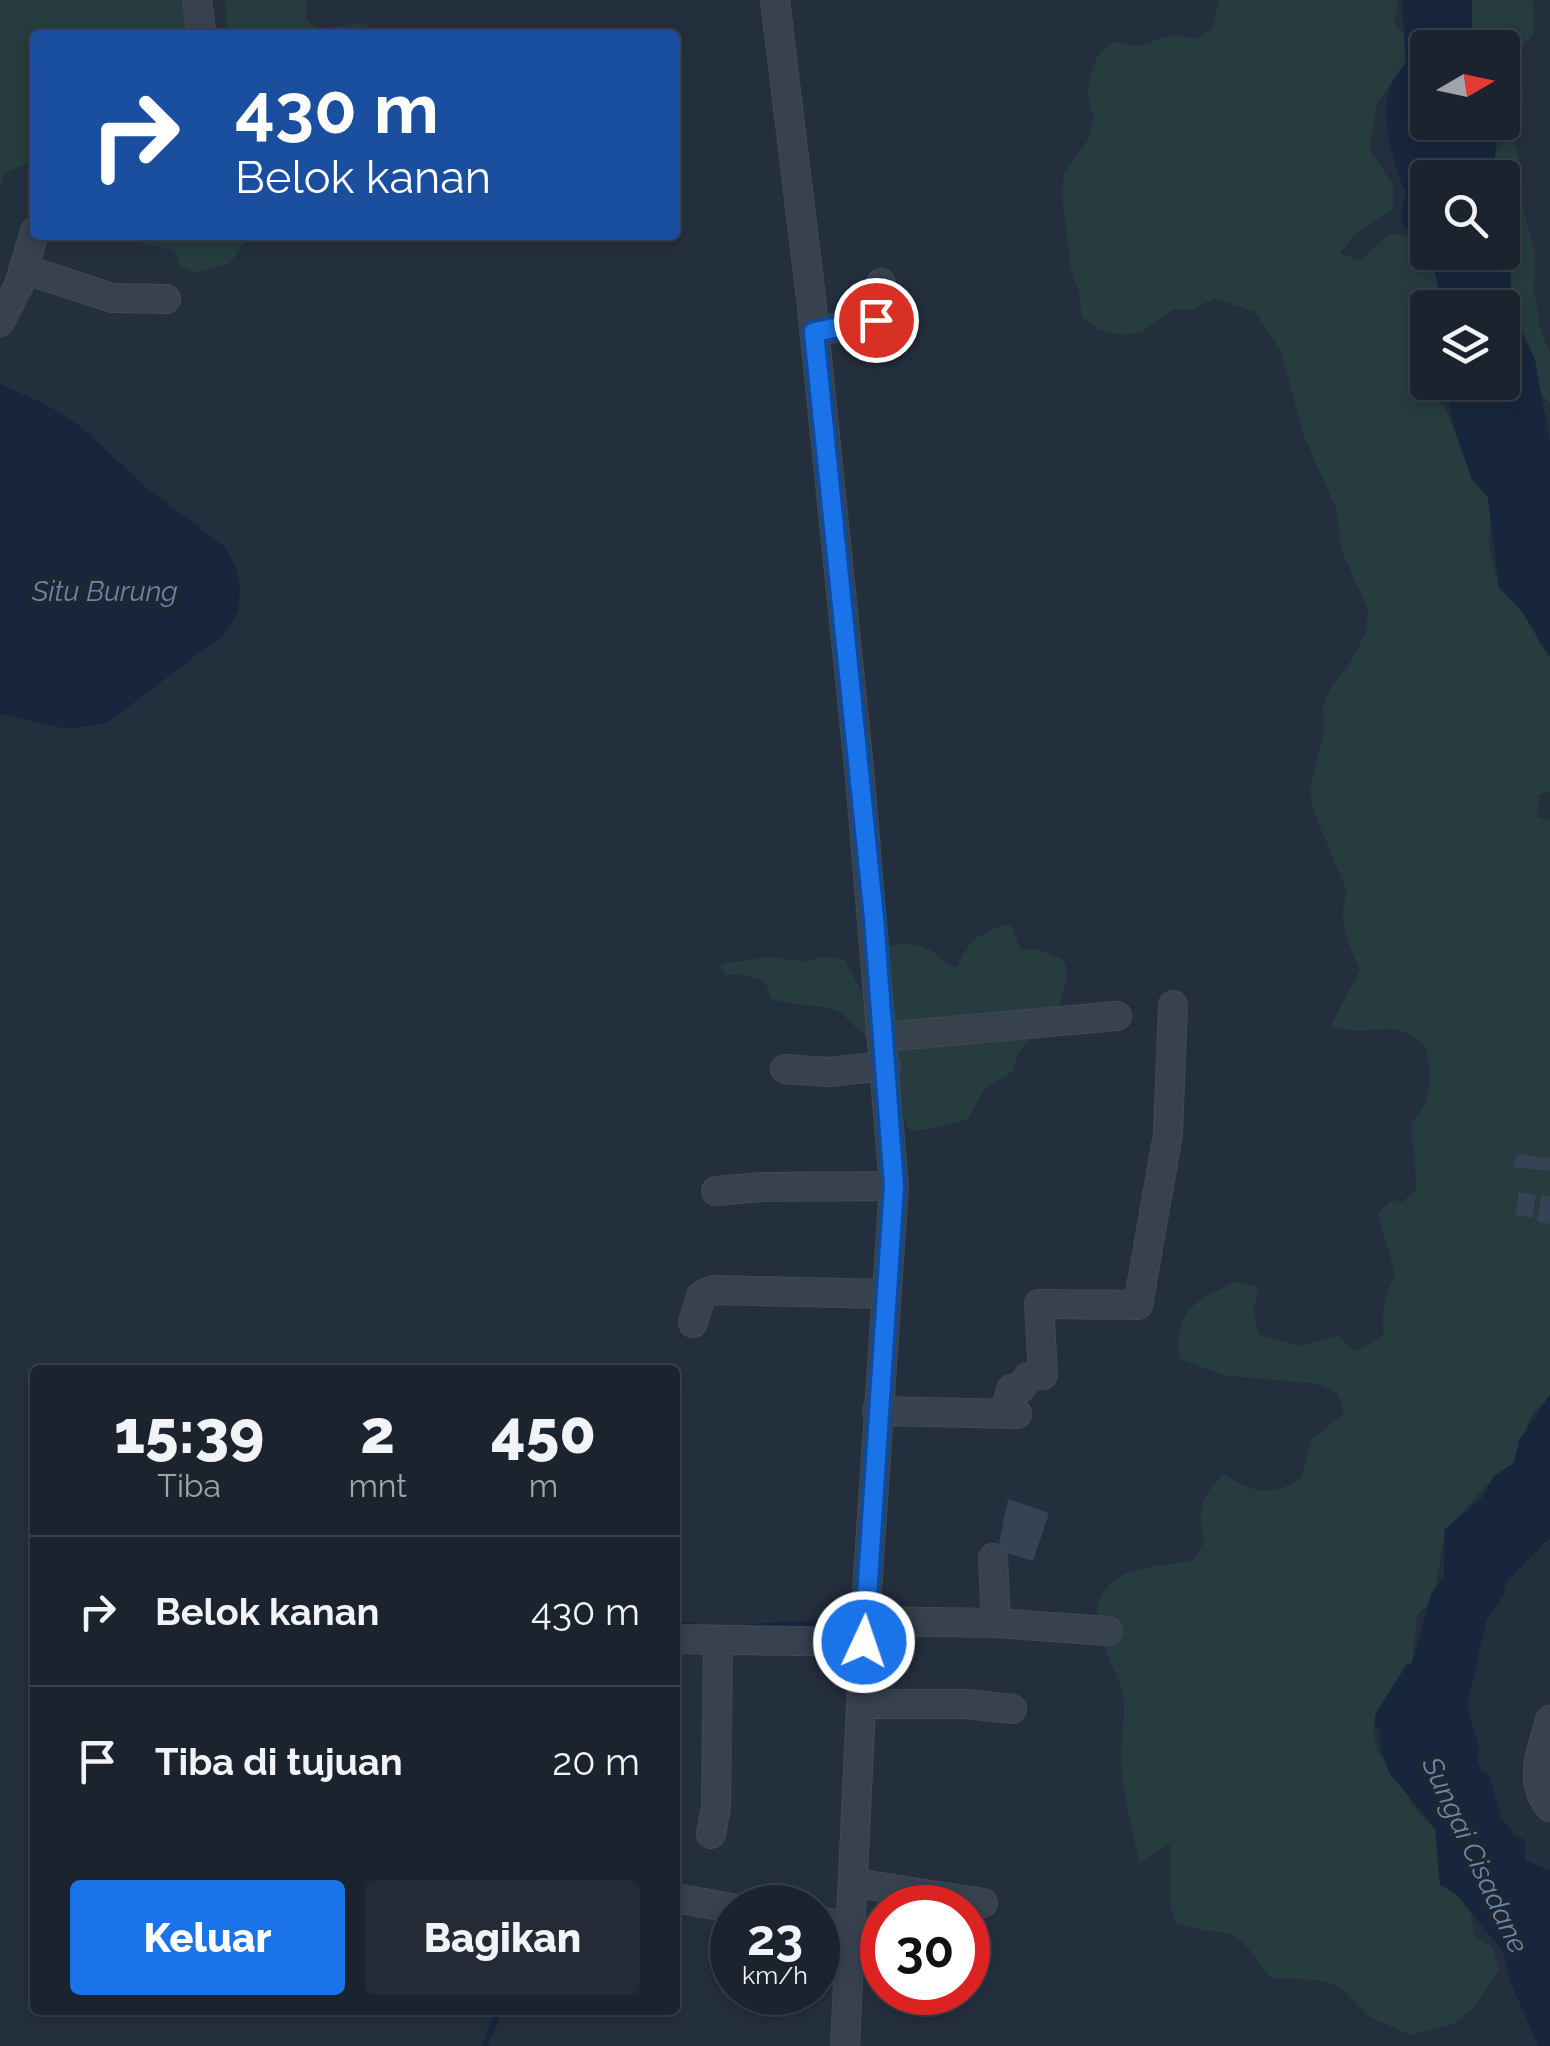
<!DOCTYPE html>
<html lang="id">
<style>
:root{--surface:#1b232e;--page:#242b36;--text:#f1f3f6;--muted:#a0a4aa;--line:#39404a;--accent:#1a73e8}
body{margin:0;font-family:Raleway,sans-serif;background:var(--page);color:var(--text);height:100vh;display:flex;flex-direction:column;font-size:38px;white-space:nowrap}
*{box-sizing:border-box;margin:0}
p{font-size:32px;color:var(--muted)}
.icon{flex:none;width:55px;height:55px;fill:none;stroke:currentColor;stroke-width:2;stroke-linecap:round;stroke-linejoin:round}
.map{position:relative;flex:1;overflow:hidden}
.drawer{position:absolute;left:30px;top:1365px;width:650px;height:650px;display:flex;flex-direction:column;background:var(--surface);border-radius:10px;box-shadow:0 5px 15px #0003,0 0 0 2px var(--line)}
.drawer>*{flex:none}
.guide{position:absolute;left:30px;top:30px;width:650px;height:210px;border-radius:10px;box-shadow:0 5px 15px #0003,0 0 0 2px var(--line);background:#1a4fa0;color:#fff;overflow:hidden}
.needle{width:65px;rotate:81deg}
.buttons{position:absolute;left:1410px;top:30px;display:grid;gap:20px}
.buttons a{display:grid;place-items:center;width:110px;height:110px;border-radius:10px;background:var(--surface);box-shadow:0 5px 15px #0003,0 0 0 2px var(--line);font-size:50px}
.speed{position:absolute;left:710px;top:1885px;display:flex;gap:20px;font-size:50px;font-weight:700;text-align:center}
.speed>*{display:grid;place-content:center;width:130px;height:130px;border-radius:50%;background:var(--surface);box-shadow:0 5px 15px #0003,0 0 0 2px var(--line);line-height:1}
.speed small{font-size:25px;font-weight:400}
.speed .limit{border:15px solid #d22;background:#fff;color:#111}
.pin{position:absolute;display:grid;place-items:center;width:85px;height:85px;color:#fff;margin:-42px;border:5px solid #fff;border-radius:50%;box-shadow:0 2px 10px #0007}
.me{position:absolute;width:110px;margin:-55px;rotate:3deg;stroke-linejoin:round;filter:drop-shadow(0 0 8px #0008)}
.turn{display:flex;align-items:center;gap:35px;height:210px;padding:0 40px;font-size:45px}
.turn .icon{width:130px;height:130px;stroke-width:2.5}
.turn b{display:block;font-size:70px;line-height:85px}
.eta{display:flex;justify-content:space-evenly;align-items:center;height:170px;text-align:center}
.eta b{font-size:60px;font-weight:800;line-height:70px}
.button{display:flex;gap:20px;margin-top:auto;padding:20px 40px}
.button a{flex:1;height:115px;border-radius:10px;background:var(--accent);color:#fff;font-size:40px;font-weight:800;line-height:115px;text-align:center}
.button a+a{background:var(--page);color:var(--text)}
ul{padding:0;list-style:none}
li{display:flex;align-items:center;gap:30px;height:150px;padding:0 40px;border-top:2px solid var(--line)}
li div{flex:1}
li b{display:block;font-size:38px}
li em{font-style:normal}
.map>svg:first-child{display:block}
.green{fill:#263c3f}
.water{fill:#17263c}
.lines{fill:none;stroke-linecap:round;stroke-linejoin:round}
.stream{stroke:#17263c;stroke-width:6}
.building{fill:#364354}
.minor-casing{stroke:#414a57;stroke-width:30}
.minor{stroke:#38414e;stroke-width:28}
.route-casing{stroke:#114b97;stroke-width:25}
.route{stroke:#1a73e8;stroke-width:18}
.labels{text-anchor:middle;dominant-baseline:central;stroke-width:10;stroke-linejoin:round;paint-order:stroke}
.water-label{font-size:28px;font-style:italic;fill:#6d86a8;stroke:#1d2633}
</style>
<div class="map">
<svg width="1550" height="2046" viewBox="0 0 1550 2046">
<rect width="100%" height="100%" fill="#242f3e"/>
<!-- green -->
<path class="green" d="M0 0H195L192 35H35V160L5 173 0 190V226Z
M225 0H306V20L319 29 363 23 379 35H227Z
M1219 0H1397L1395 25 1411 40 1406 63 1378 101 1369 148 1393 185V209L1355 235 1340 253 1359 261 1390 233C1436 237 1436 268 1446 307L1428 308V382L1437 383 1435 390 1469 455 1472 480 1488 497 1491 520 1489 544 1499 588 1530 620 1539 643 1550 657V792L1539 795 1537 817 1550 821V1398C1517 1422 1532 1433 1518 1458 1509 1474 1495 1476 1483 1489 1470 1502 1460 1516 1445 1529L1434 1599 1417 1615 1412 1664 1383 1703 1374 1725 1376 1748 1404 1785 1412 1806 1444 1839 1471 1911 1474 1936 1493 1948 1499 1969 1473 2009 1455 2023 1412 2035 1371 2018 1340 1987 1319 1980 1270 1978C1229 1918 1239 1941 1177 1924L1170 1905V1844L1139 1863C1133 1829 1121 1791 1121 1757 1121 1734 1128 1712 1121 1688 1112 1659 1083 1616 1107 1587 1125 1565 1166 1566 1193 1561L1204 1542C1196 1512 1201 1495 1224 1474 1253 1494 1272 1497 1301 1478L1312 1439 1344 1414 1338 1394 1318 1384 1223 1375 1180 1359C1172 1309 1197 1301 1236 1281L1258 1287 1254 1311 1258 1334 1298 1346 1339 1336 1355 1352 1384 1335C1381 1311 1384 1296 1395 1275L1378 1213 1393 1200 1402 1202 1417 1189 1411 1123C1434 1100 1430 1080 1427 1049 1387 1010 1375 1043 1331 1025L1360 970C1347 941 1337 922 1347 891L1313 810 1310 790 1325 729 1323 707 1332 685 1346 670 1366 632 1368 609 1342 552 1336 508 1303 434 1281 351 1255 312 1215 298 1193 309H1173L1142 332 1120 335 1099 329 1081 317 1080 295 1071 270 1062 195 1064 173 1089 138 1093 116 1088 96 1090 74 1098 55 1113 41 1137 47 1175 34 1197 39 1213 27Z
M1472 0H1533L1534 32 1512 62 1524 96 1511 129 1521 165V201L1535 253 1534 290 1540 329 1550 354V443V405L1540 393 1535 360 1510 306 1509 264 1503 247 1502 178 1489 177 1482 123 1502 122V48L1472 47 1465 14Z
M137 235H250L230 263 196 273 181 266 174 251 143 244Z
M1006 924 1013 928 1020 949 1041 950 1063 960 1068 971 1060 1005 1020 1050 1012 1072 984 1090 967 1120C948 1123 926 1132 908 1130 897 1103 909 1063 882 1043 876 1038 868 1037 861 1032 851 1024 844 1012 831 1009 811 1003 788 1007 770 997 768 973 744 976 724 974L720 964 772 957 805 962 824 956 845 960 867 1003 880 951C902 937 931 944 946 964L957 967C971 938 976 936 1006 924Z"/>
<!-- water -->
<path class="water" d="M1402 0H1472V47L1428 48V122L1500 125 1493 168 1496 177 1428 178 1427 244 1424 236 1404 227 1401 215 1406 192C1393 165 1378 113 1392 82 1395 76 1402 69 1406 63Z
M1503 247 1511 275 1510 306 1535 360 1550 443V657L1520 609 1499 588 1488 497 1472 480 1453 426 1447 383 1502 382V308L1443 307 1430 253 1502 252Z
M0 384 47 405 81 427 148 489 225 547 236 568 240 587 239 610 226 633 107 723 68 729 0 714Z
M1550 1394V1537L1505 1584 1504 1595 1486 1622 1467 1706 1479 1748 1477 1760 1481 1769 1489 1775 1501 1817 1515 1835 1525 1840V1860L1550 1871V2046H1538L1512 1986 1504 1953 1456 1894 1440 1885 1435 1828 1390 1774 1381 1752 1380 1729 1374 1725 1376 1713 1407 1664 1412 1663 1431 1594 1444 1576 1445 1529 1481 1499 1494 1476 1514 1463 1519 1440Z"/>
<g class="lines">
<!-- stream -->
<path class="stream" d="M675 1624 699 1626
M746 1627 858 1621
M485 2046 499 2010"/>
</g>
<!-- building -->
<path class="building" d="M1516 1154 1550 1158V1171L1514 1167Z
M1519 1192 1536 1195 1532 1218 1515 1215Z
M1542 1194 1550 1196V1224L1537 1221Z
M1008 1499 1049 1513 1033 1561 998 1550Z"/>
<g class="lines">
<defs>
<path id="minor" d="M197 0 202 35
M775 0 811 298 860 778 894 1186 865 1621 845 2046
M24 269 112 298 166 299
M0 322 19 285 35 231
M814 332 886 318 881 283
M883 1037 1117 1016
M785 1069 828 1072 886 1066
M716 1191 763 1187 894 1186
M693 1323 701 1296 713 1290 887 1294
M877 1411 1017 1414
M1006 1412 1011 1389 1021 1388 1028 1377 1043 1375 1039 1304 1138 1305 1168 1134 1173 1005
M993 1558 996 1623
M865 1621 996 1623 1108 1631
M675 1639 864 1642
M862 1704H966L1012 1709
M1550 1720C1542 1750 1527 1781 1550 1807
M711 1834 716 1807 718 1640
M855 1883 983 1903
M675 1898 732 1908
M818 1921 853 1927"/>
</defs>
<!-- minor casing -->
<use href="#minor" class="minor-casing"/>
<!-- minor -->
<use href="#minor" class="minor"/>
</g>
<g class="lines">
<defs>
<path id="route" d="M864 1642 894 1186 874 918 814 332 876 320"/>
</defs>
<!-- route casing -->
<use href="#route" class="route-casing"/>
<!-- route -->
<use href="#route" class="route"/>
</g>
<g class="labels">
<!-- water labels -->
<g class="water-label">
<text x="105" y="591">Situ Burung</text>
<text transform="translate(1475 1855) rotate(65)">Sungai Cisadane</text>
</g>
</g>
</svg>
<div class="buttons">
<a><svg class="needle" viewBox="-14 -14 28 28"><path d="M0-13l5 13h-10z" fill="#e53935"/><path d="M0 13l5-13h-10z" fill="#a0a4aa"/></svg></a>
<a><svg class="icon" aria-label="search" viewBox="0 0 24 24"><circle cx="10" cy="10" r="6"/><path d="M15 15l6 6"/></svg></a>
<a><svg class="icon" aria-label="layers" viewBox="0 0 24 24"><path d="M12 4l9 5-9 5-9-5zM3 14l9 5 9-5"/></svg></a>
</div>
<div class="speed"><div>23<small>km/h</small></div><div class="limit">30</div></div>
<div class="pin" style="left:876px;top:320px;background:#d93025"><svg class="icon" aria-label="arrive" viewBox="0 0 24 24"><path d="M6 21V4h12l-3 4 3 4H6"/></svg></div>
<svg class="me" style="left:864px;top:1642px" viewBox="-20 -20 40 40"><circle r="17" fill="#1a73e8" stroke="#fff" stroke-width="3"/><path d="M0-11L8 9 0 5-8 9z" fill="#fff"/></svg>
<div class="guide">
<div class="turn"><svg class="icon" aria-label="right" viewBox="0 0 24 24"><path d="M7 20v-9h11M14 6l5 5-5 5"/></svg><div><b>430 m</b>Belok kanan</div></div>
</div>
<section class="drawer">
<div class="eta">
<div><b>15:39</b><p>Tiba</p></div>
<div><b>2</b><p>mnt</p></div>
<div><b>450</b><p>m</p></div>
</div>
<ul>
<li><svg class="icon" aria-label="right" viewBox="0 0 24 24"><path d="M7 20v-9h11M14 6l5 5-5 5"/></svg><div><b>Belok kanan</b></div><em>430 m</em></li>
<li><svg class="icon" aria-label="arrive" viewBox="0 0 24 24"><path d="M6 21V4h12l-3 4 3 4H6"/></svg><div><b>Tiba di tujuan</b></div><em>20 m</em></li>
</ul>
<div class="button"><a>Keluar</a><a>Bagikan</a></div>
</section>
</div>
